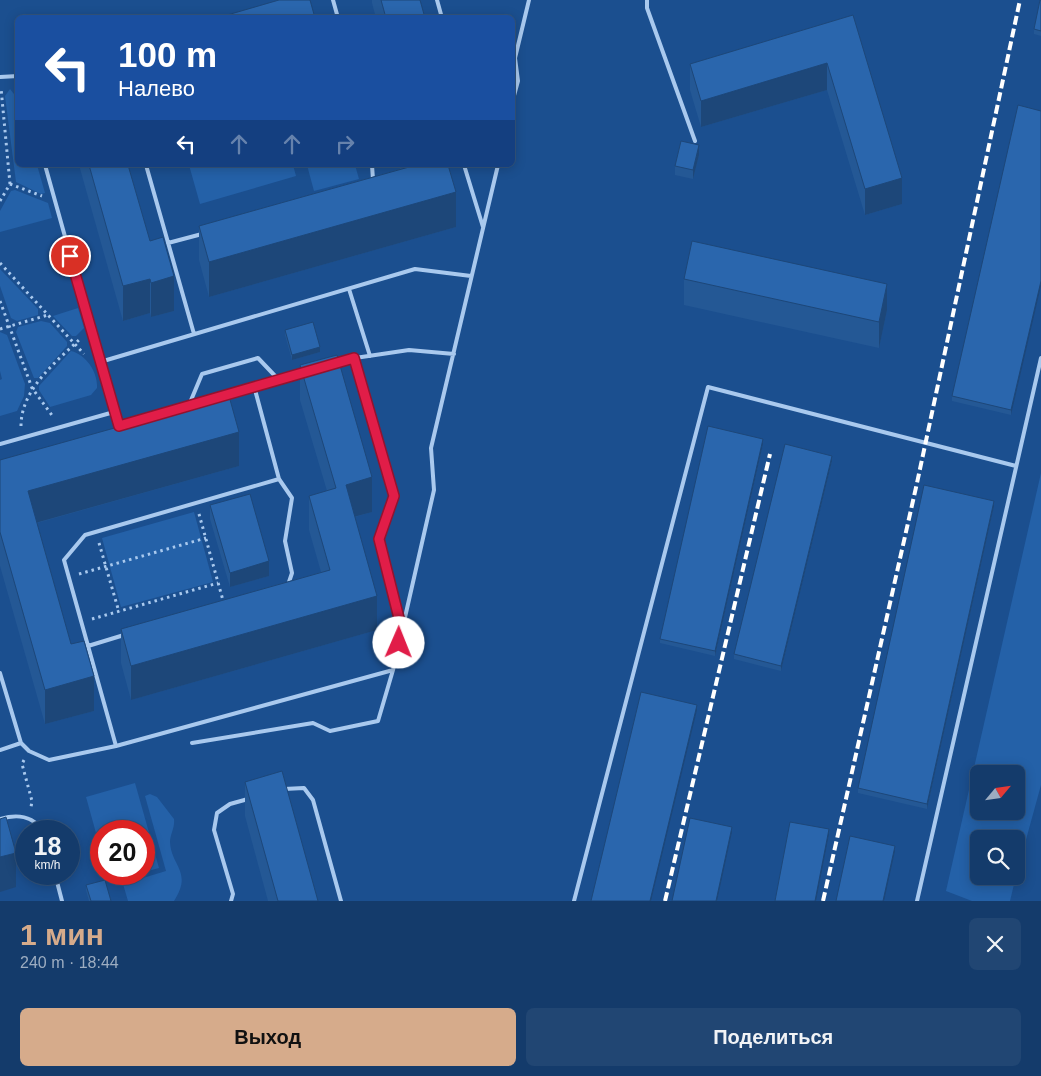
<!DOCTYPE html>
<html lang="ru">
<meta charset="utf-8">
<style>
:root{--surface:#143b6b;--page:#214673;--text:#f1f3f6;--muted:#9dadc1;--line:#33557e;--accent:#d6ab8b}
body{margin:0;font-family:Helvetica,sans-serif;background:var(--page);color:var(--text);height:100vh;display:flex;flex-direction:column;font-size:19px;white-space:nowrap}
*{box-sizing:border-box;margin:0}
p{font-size:16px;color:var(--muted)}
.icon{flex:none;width:28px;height:28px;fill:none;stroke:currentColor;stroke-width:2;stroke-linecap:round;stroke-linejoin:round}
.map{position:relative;height:901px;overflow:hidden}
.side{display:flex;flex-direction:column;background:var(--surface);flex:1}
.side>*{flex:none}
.banner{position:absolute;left:15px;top:15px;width:500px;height:152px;border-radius:8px;box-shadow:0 2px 12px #0003,0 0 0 1px var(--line);background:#1a4fa0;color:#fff;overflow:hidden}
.needle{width:32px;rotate:61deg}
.buttons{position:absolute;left:970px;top:765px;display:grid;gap:10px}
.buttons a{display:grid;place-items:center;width:55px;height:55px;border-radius:8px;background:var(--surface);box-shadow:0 2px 12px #0003,0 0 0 1px var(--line);font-size:25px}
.speed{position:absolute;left:15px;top:820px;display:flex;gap:10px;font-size:25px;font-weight:700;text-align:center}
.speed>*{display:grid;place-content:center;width:65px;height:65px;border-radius:50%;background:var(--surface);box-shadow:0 2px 12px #0003,0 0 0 1px var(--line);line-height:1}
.speed small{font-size:12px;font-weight:400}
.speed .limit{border:8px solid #d22;background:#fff;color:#111}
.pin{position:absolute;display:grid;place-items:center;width:42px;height:42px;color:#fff;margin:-21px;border:2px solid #fff;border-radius:50%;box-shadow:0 1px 5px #0007}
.me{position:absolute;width:55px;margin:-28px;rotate:1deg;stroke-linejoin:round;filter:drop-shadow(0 0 4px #0008)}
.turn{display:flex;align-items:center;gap:18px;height:105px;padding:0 20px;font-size:22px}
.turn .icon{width:65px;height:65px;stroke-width:2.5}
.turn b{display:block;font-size:35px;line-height:42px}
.lanes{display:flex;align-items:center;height:48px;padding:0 20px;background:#0003;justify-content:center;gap:25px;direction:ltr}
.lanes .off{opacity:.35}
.round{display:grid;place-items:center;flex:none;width:52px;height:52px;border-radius:8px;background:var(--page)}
.headline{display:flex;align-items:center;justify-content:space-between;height:85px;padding:0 20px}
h1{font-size:30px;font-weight:600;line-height:38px;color:var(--accent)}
.action{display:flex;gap:10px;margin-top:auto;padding:10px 20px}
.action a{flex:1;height:58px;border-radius:8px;background:var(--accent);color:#111;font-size:20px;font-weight:600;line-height:58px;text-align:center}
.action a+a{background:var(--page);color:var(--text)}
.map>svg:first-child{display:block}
.green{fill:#2461a8;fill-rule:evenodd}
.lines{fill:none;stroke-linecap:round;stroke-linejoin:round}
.path{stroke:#a9c9ee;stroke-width:3;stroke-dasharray:2.5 4;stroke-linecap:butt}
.service{stroke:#a9c9ee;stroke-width:4}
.rail{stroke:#fff;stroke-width:4;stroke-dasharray:9 4;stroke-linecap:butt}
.wall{fill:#245895}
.shaded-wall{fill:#1d4779}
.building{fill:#2a66ad;stroke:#1d4779}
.route-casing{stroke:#92132f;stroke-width:12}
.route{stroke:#e11d48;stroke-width:9}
</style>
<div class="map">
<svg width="1041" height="901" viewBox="0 0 1041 901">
<rect width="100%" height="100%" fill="#1b4f8f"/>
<!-- green -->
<path class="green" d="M10 89 17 98 18 165H37L45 193 41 194 16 182 5 96Z
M189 165H293L296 176 200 204Z
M307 165H355L359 179 314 191Z
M15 190 48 203 52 218 0 232V211L11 191Z
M0 269 38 309V315L17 321 11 318 0 286Z
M78 308 84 328 76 336H72L53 316Z
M41 321 50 323 67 342V346L38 378H34L16 332 18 327Z
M0 332 7 335 25 384 24 396 17 411 0 416V380L2 379 0 371Z
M71 351C87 355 98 373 97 388L91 395 50 407 39 390V386Z
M1041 473V785L1016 876V839H979V876H1016L1010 901H972L946 891ZM979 774H1016V811H979Z
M194 512 213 582 121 607 102 538Z
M135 783 159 868 144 872V831H101V851L86 797Z
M150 794 157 797 174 819C175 828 170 834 170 842 171 866 193 872 174 901H128L123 884 166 871 145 796Z"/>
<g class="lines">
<!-- path -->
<path class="path" d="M10 184 42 196
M0 201 10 184 1 88
M0 263 84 354
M0 301 32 388 54 418
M0 329 48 315
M21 426C21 389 56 362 81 338
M199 514 224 604
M99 543 119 612
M79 574 206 538
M92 619 218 583
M24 760 22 764 32 801 31 807"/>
<!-- service -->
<path class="service" d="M333 0 338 18
M437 0 442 18
M647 0V8L695 141
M0 77 18 76
M512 103 518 81 515 58 529 0
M45 165 114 412
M146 165 194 334
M372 165 373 180
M464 165 483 227
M168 243 202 234
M349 289 370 356
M355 358 409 350 454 354
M100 362 415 269 471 276
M334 364 355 358 394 496 379 539 402 627
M254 386 279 479 292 498 285 541 292 573 288 585
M189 405 202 374 258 358 278 379
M0 444 114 412 119 426 303 372
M88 646 124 635
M0 673 21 743 29 751 49 760 116 746 393 670 434 490 431 448 498 165
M192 743 313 723 330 731 378 721 393 670
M116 746 64 560 85 535 279 479
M0 750 21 743
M284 789 304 788 313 800 341 901
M0 819C17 814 32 815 43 831
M55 874 62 901
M231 901 233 894 214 830 217 813 230 804 248 799
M574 901 708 387 1016 466
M917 901 1041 358"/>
<!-- rail -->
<path class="rail" d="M665 901 770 454
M823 901 917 483 1020 0"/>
</g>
<!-- wall -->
<path class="wall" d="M372 0H420L425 18H376L372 3Z
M1041 0V36L1034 34V29Z
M853 15 902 204 865 215 827 90 701 127 690 90V64Z
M1041 111 1011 415 952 401V396Z
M699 155 693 179 675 175V166Z
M79 165H128L150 241 174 311 151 317 150 313 123 321Z
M399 165H448L456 227 209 297 199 260V226L400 169Z
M684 279 887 310 879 348 684 305Z
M285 330 320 352 292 360 285 335Z
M300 365 372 512 355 517 377 630 131 700 121 663V629L321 572 309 530V496L327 491 300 400Z
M763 444 715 656 660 643V639Z
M0 460 239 466 37 523 71 644 94 711 45 724 0 566Z
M832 461 781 671 734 659V654Z
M210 505 269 576 230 587 210 519Z
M994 506 927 809 858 793V788Z
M245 782 318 901H268L245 816Z
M86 885 111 901H89L86 890Z"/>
<!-- shaded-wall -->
<path class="shaded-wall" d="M827 63V90L701 127V101Z
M699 145V155L693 179V170Z
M902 178V204L865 215V189Z
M456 192V227L209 297V262Z
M174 276V311L151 317V283Z
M150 279V313L123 321V286Z
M1041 281V286L1011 415V410Z
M887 284V310L879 348V322Z
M320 347V352L292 360V355Z
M239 432V466L28 525V491Z
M763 439V444L715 656V651Z
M832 456V461L781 671V666Z
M372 477V512L346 519V485Z
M994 501V506L927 809V804Z
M269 561V576L230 587V573Z
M377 596V630L131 700V666Z
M94 676V711L45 724V690Z
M697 705V710L651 901H650Z
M732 827V832L717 901H716Z
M829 829V834L816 901H815Z
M895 846V851L884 901H883Z
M16 853V887L0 892V857Z"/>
<!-- building -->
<path class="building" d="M279 0H310L315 18H217Z
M381 0H420L425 18H386Z
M1040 0H1041V31L1034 29Z
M853 15 902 178 865 189 827 63 701 101 690 64Z
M1018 105 1041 111V281L1011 410 952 396Z
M681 141 699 145 693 170 675 166Z
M89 165H128L150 241 163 237 174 276 151 283 150 279 123 286Z
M409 165H448L456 192 209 262 199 226 409 167Z
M692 241 887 284 879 322 684 279Z
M313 322 320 347 292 355 285 330Z
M337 355 372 477 346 485 377 596 131 666 121 629 330 570 309 496 336 488 300 365Z
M229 396 239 432 28 491 71 644 84 641 94 676 45 690 0 532V460Z
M708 426 763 439 715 651 660 639Z
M785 444 832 456 781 666 734 654Z
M924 485 994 501 927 804 858 788Z
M250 494 269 561 230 573 210 505Z
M641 692 697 705 650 901H591Z
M282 771 318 901H278L245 782Z
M6 817 16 853 0 857V819Z
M690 818 732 827 716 901H672Z
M790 822 829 829 815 901H775Z
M850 836 895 846 883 901H836Z
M105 880 111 901H91L86 885Z"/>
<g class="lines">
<defs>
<path id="route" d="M70 256 119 426 354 358 394 496 379 539 402 630 399 643"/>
</defs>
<!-- route casing -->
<use href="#route" class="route-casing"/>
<!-- route -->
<use href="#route" class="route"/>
</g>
</svg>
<div class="buttons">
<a><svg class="needle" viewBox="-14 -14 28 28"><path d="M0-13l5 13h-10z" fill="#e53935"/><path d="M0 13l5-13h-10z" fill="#9dadc1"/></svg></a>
<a><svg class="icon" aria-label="search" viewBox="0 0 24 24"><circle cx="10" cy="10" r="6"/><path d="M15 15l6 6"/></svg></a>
</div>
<div class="speed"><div>18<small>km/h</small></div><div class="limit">20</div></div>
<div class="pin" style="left:70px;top:256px;background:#d93025"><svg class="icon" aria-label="arrive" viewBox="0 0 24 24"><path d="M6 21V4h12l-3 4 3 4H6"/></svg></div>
<svg class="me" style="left:399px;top:643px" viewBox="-20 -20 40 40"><circle r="19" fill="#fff"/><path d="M0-13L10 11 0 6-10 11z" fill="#e11d48"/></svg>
<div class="banner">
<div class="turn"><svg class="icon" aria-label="left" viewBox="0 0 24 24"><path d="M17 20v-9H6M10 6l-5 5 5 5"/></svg><div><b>100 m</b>Налево</div></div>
<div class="lanes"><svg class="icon" aria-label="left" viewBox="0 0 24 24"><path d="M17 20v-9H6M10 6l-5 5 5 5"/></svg><svg class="icon off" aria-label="ahead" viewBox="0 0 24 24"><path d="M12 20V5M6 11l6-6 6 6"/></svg><svg class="icon off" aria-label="ahead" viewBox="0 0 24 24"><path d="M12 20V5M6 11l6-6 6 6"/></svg><svg class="icon off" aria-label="right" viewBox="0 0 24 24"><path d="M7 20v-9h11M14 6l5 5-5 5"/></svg></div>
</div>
</div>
<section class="side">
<div class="headline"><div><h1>1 мин</h1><p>240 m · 18:44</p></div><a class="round"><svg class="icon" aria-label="close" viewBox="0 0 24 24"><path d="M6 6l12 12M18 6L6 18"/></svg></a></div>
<div class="action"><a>Выход</a><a>Поделиться</a></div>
</section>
